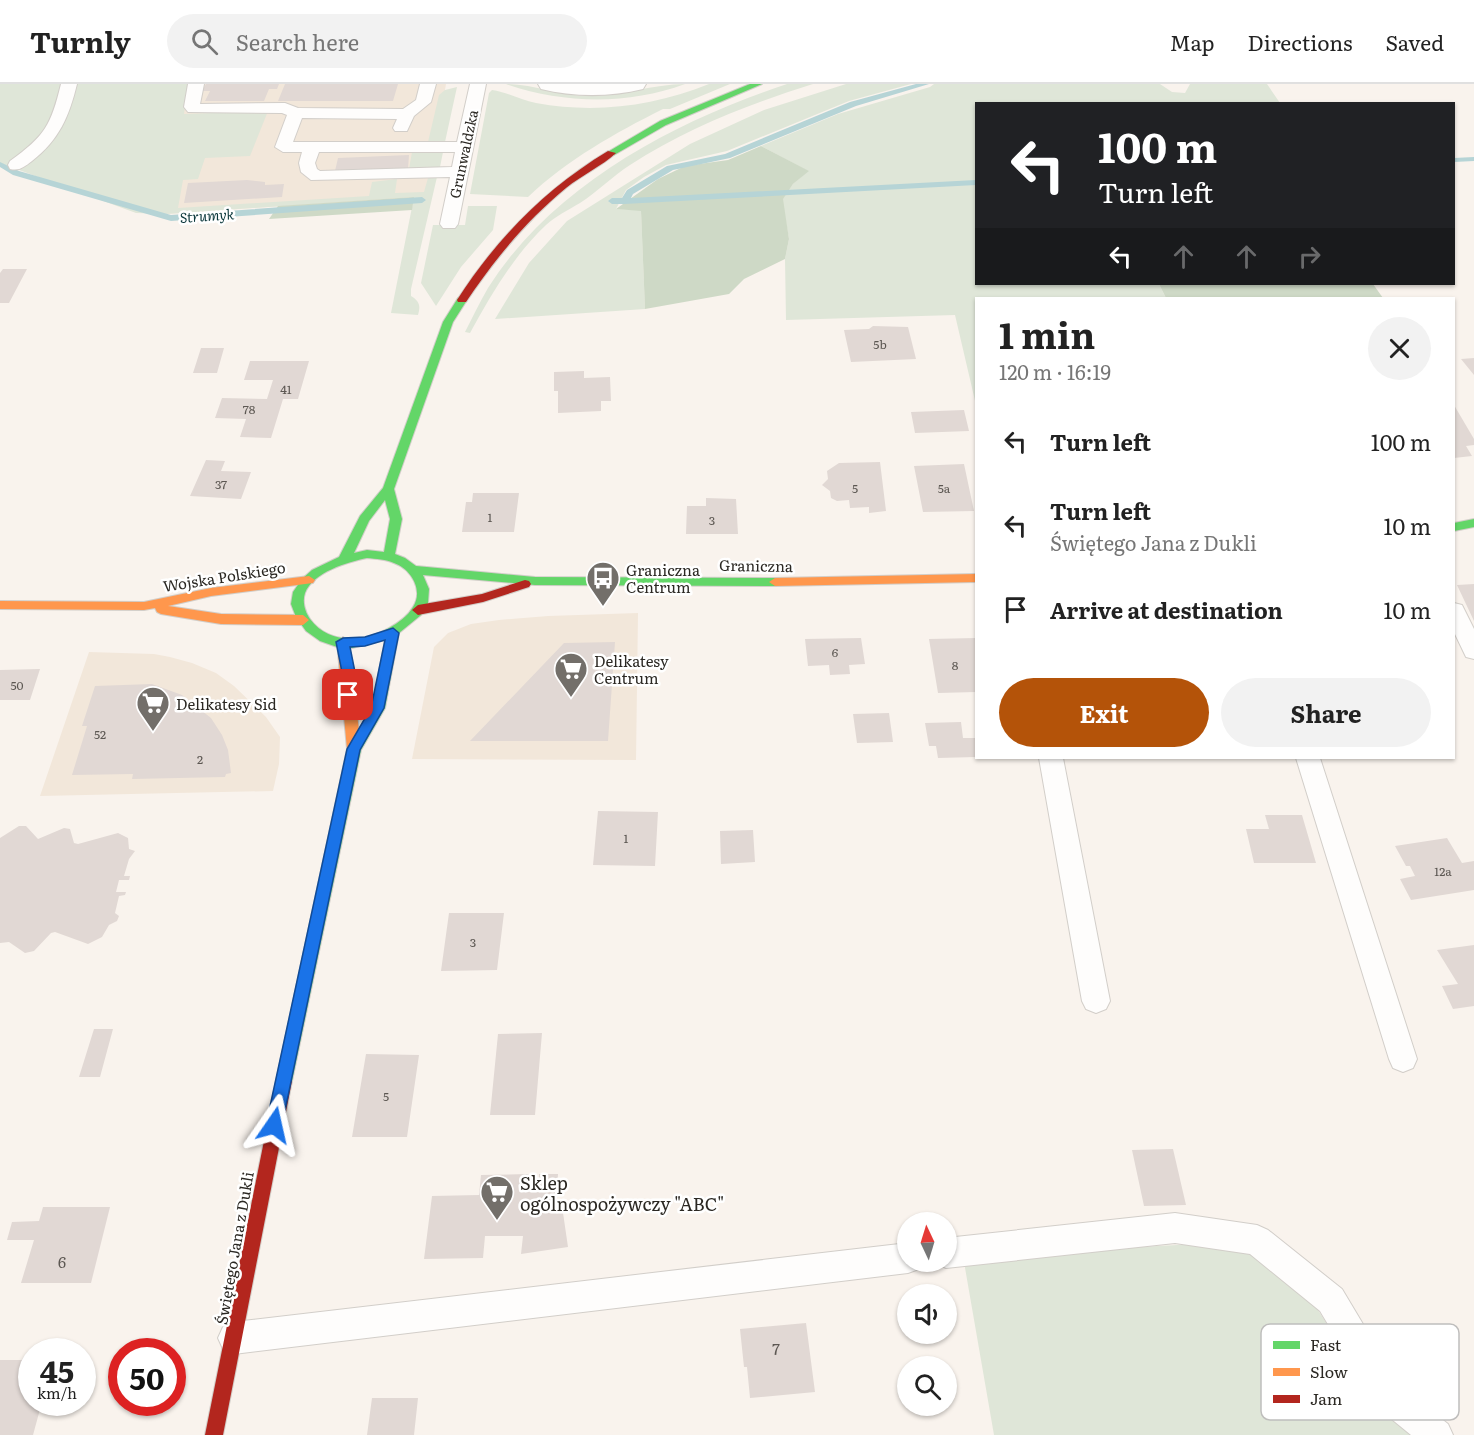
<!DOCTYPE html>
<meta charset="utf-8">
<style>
:root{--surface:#fff;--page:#f2f2f2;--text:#222;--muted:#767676;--line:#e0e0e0;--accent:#b45309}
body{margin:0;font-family:Literata,serif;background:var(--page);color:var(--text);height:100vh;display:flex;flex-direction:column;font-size:22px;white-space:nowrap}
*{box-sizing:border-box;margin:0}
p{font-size:20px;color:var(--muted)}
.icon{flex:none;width:33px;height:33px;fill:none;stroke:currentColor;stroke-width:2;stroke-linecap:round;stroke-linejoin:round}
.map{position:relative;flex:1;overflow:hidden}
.panel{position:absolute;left:975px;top:213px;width:480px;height:462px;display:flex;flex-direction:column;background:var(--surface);border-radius:0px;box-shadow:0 2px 4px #0004}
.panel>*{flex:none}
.guide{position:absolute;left:975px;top:18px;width:480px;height:183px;border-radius:0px;box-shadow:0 2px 4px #0004;background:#202124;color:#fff;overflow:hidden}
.needle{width:39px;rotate:356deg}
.tools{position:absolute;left:897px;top:1128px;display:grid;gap:12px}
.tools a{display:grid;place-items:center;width:60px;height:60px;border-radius:50%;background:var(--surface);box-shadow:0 2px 4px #0004;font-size:30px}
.speed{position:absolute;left:18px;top:1254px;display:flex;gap:12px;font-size:30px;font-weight:700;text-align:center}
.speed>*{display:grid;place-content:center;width:78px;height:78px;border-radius:50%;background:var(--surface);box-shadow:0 2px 4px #0004;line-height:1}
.speed small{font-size:15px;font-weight:400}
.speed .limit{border:9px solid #d22;background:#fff;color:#111}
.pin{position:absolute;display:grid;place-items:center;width:51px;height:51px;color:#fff;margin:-26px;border-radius:12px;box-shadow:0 3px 9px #0006}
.me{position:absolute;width:66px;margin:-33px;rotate:11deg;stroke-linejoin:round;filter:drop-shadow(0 0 4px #0008)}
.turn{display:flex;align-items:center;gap:21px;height:126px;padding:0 24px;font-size:27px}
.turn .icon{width:78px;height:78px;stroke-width:2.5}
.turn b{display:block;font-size:42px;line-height:51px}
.lanes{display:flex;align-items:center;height:57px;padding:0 24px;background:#0003;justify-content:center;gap:30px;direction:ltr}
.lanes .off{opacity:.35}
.round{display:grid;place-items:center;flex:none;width:63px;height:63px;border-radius:32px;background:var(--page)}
.summary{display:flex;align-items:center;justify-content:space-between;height:102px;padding:0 24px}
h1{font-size:36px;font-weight:700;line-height:45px}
.action{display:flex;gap:12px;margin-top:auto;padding:12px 24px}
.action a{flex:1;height:69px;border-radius:36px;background:var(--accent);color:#fff;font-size:24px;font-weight:700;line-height:69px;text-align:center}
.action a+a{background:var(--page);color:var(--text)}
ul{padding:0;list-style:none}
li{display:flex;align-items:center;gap:18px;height:84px;padding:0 24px}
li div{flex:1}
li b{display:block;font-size:22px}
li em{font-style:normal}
header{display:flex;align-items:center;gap:36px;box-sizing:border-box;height:84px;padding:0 30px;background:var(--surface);border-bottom:2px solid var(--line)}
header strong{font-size:28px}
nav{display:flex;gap:33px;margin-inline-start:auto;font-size:21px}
.search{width:420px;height:54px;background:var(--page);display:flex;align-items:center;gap:15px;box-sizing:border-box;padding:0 21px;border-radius:33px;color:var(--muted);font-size:22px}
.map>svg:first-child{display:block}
.built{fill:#f2e7da}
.green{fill:#dfe6d8}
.forest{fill:#ced9c6}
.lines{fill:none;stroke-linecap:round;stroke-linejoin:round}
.stream{fill:#b6d4d6;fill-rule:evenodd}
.building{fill:#e1d8d4}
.lane-casing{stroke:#d2cec9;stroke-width:2}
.street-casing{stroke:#d2cec9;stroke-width:2}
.fast-casing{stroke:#d2cec9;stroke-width:2}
.slow-casing{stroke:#d2cec9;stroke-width:2}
.jam-casing{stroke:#d2cec9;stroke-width:2}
.lane{fill:#fefdfc;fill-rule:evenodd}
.street{fill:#fefdfc;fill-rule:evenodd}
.fast{fill:#63d668;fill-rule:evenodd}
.slow{fill:#ff974d;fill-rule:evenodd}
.jam{fill:#b3261e;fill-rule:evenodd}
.route{fill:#1a73e8;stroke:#114b97;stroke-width:1.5}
.labels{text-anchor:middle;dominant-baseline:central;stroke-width:5;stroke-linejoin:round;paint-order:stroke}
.number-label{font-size:12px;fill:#5c5752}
.far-street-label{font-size:14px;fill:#2b2823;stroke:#fff}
.far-water-label{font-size:14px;font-style:italic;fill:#0a363a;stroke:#fff}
.street-label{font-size:15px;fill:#2b2823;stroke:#fff}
.poi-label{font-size:15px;fill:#2b2823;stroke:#fff;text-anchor:start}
.near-number-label{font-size:15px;fill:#5c5752}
.near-poi-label{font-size:18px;fill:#2b2823;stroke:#fff;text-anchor:start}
.key{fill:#fff;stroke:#bfbebd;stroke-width:1.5}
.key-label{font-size:16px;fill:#2b2823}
</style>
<header>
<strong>Turnly</strong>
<div class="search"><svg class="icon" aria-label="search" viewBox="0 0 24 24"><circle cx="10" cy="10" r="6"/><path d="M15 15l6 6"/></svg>Search here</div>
<nav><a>Map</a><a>Directions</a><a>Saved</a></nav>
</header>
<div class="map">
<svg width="1474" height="1351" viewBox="0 0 1474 1351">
<rect width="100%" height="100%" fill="#f9f3ed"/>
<!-- built -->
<path class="built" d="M188 0H446L427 112 166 130Z
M638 529 636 676 412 675 434 563 448 549 471 540 499 536 548 532Z
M89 568 154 570 170 573 192 579 216 589 234 602 266 633 280 653 279 680 273 707 40 712Z"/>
<!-- green -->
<path class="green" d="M0 0H188L184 30 268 27 250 72 205 74 198 95 183 96 178 124 369 112 372 98 397 95 395 109 424 108 428 94 437 93 411 205V212C419 217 421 221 418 231L391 229 414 113 166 130 136 129 0 79Z
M506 0C533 0 560 12 589 12 622 12 653 0 685 0 628 21 564 20 506 0Z
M709 0H730L670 25H663C615 49 567 76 528 113L470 110 489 9 492 6C507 8 521 16 536 19 596 30 654 22 709 0Z
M787 0H813C749 20 687 44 630 81 613 92 597 108 580 119 568 126 556 132 546 141 514 171 491 211 470 249L465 248C472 234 480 218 488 204 553 101 675 37 787 0Z
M846 0H911L849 17 727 67 666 81 644 93 626 106 616 125 641 126 645 225 495 235 529 179 567 137 690 60 764 26Z
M934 0H1160L1172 8 1185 9 1190 0H1267L1280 19 976 20V200H1159L1166 214H976V321L955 231 786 236 785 175 789 155 782 115 793 100 808 87 761 62 838 30 930 3Z
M457 3 445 58H428L439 11 445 6Z
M426 67 443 68 440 83 409 85 412 68Z
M468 122H497L493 146 461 183 436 222 421 199 433 141H465Z
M1197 1160 1261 1172 1316 1223 1378 1320 1415 1351H994L964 1178 1118 1164Z"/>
<!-- forest -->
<path class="forest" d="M761 62 809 87 793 100 783 115 789 155 785 175 744 195 729 210 645 225 641 127 616 125 658 95 685 82 728 76Z
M414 113 412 126 269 135 278 122Z
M1159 200H1373L1383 214H1166Z"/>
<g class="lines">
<!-- stream -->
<path class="stream" d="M916 0H929L856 22 730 74 673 86 633 110 631 114 976 96V101L624 120H612L608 117 612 114H622L627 106 667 82 725 70 850 18Z
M1474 73V77L1454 78V74Z
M0 78 19 87 171 131 422 113 426 116 422 119 171 137 13 91 0 83Z"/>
</g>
<!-- building -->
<path class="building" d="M206 0H279L277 5H269L264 17H205L210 7H202Z
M285 0H398L393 17H278Z
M409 71 408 85 335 87 338 74Z
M247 96 265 98V101L284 100 282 113 184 119 188 99Z
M3 185H27L9 219H0V189Z
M873 242 908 243 916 275 851 278 844 246 869 245Z
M201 264H224L217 289H193Z
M1474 274V291L1461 275Z
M250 277H309L298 315H283L271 354 240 353 246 335 215 334 222 314 267 315 273 296H244Z
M584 287V294L610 293 611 317H601V327L558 329V307H554V288Z
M1454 321 1474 355V361L1466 362 1472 372 1454 374Z
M964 326 969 347 915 349 911 328Z
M206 376 225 377 221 387 251 388 241 415 190 412Z
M880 378 886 427 869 429V423L850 424 849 416 837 417 831 414 830 407 822 401 828 395 827 387 839 379Z
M964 380 974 427 923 428 914 382Z
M473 409H519L514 448H462L466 418H472Z
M706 414 736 415 738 450H686L687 422H706Z
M1474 500V537L1457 501Z
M861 554 865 580 849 581 850 590 830 591 829 581 808 582 805 555Z
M976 554V608L938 609 929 555Z
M615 558 608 657H470L564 559Z
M40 585 30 616H0V586Z
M152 600 182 611 211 634 222 651 228 666 231 689 226 690 225 693 132 695 133 690 72 691 87 642H82L95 602Z
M889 629 893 658 857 659 853 630Z
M961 638 963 654H975L976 673 938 674 936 662H929L925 639Z
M598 727 658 728 655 782 593 781Z
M1265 731H1302L1316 779H1254L1246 745H1269Z
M19 742H26L38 755 64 744 70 745 74 759 78 760 118 749 128 754 129 765 135 767 129 775 124 792H130L129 796H119L116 808H126L125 811 119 812 115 829 119 832 117 837 109 841 102 853 88 860 55 848 51 849 34 867 25 869 9 858 0 859V754Z
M753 746 755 778 721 780 720 747Z
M1447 754 1462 779 1474 777V806L1411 816 1400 795 1415 792 1410 782H1406L1395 762Z
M449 829H504L497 886 441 887Z
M1474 861V922L1453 925 1442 902 1458 900 1437 866Z
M94 945H113L100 993H79Z
M542 949 535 1031H490L498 950Z
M366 970 419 971 407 1053H352Z
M1173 1065 1186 1121 1144 1122 1132 1066Z
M529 1090 528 1100H539V1090H558L556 1122H562L568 1163 521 1170 523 1152H485L483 1174 424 1175 432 1112 479 1111 481 1091Z
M43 1123H110L91 1199H21L34 1156H7L12 1138 39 1137Z
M806 1239 815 1308 750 1314 747 1283H744L740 1245Z
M0 1276H32V1318H42L33 1351H0Z
M372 1314H418L414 1351H367Z"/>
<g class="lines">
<defs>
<path id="lane" d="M61 0H77C69 33 59 56 32 77 24 83 20 87 10 85L8 81 10 77C45 52 51 41 61 0Z
M188 0H204L200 20 285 19 298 24 403 25 416 16 420 0H436L431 18 414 32 407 47H395L393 44 397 35 302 34 293 58H457L470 0H486L458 140 455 144H443L440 140 450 93 311 96 301 88 299 79 302 68H283L275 63 287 31 282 29 188 28 184 23ZM319 68H455L452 83 320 87 317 85 315 79Z
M1454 519 1462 521 1474 545V575L1466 573 1454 548Z
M1039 674H1063L1110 917 1106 925 1096 929 1086 925 1082 917Z
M1296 674H1320L1417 975 1413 984 1403 988 1393 984 1389 975Z
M1175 1129 1257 1141 1268 1146 1342 1205 1400 1302 1448 1340 1453 1351H1411L1378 1324 1320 1227 1250 1170 1175 1159 946 1184 934 1178H946V1154Z
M908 1159V1178H922L919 1185 908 1189 234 1270 223 1265 218 1254 223 1243 234 1238Z"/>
<path id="street" d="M538 0H646L643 5C610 13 574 13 541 5Z"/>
<path id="fast" d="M750 0H762L666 41 614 71 606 69 660 37Z
M462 213 467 216 453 238 394 405 402 435 395 470 405 474 416 482 535 493 775 494 781 498 775 502 535 501 423 491 429 505 428 519 421 531 399 549 385 624 361 666 292 997 290 1002 284 1004 278 1002 276 997 347 665 372 624 385 556 352 564H340L320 557 306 547 296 533 291 520 293 508 302 495 312 486 339 473 360 432 383 404 443 238 458 214ZM385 416 390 435 384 468 367 466 354 469 369 437ZM367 474C376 475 386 475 394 479 411 485 424 506 413 523 408 532 398 539 389 544 364 558 329 561 310 535 305 528 302 518 305 509 313 488 348 478 367 474Z
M1474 435V443L1454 447V439Z"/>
<path id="slow" d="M976 490V498L775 502 769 498 775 494Z
M309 492 315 496 313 499 211 512 168 522 221 530 303 531 309 536 303 541 221 540 161 530 157 528 155 524 144 526 0 525V517L144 518 211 504Z
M343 553 349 558 361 665 359 669H349L347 665 337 558Z"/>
<path id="jam" d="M608 67 616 69C602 82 582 91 566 104 526 137 495 175 466 218H458L457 216C497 154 545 105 608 67Z
M525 496 529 497 531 500 529 503 483 518 418 531 412 526 418 521 482 510Z
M284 990 290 992 292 997 223 1351H205L276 997 278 992Z"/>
</defs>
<!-- lane casing -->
<use href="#lane" class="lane-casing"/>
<!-- street casing -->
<use href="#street" class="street-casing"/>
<!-- fast casing -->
<use href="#fast" class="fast-casing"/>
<!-- slow casing -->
<use href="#slow" class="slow-casing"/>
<!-- jam casing -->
<use href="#jam" class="jam-casing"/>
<!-- lane -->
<use href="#lane" class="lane"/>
<!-- street -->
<use href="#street" class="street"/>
<!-- fast -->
<use href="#fast" class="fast"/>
<!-- slow -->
<use href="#slow" class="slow"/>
<!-- jam -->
<use href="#jam" class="jam"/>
</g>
<!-- route -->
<path class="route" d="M393 544 399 549 384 624 360 666 282 1041 280 1046 274 1048 268 1046 266 1041 347 665 371 624 385 556 365 562 350 563 355 588V611L348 616 341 611 342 588 336 558 343 554 365 553Z"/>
<!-- icons -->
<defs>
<symbol id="bus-pin" viewBox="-11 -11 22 30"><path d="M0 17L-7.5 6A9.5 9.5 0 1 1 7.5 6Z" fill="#736f6a" stroke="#fff"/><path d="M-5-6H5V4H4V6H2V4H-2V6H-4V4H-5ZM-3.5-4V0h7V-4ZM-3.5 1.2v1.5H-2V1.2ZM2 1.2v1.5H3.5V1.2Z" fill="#fff"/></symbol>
<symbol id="supermarket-pin" viewBox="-11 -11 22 30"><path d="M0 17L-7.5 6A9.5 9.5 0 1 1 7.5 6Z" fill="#736f6a" stroke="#fff"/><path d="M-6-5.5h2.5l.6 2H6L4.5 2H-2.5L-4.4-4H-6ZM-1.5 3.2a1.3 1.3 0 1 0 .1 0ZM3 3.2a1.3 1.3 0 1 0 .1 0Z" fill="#fff"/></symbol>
</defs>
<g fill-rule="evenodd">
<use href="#bus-pin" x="584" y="475" width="38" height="52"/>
<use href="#supermarket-pin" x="552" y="566" width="38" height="52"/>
<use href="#supermarket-pin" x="134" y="600" width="38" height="52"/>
<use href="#supermarket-pin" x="478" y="1089" width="38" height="52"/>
</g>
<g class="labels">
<!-- number labels -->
<g class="number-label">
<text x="880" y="260">5b</text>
<text x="286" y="305">41</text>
<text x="249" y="325">78</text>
<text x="221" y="400">37</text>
<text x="855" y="404">5</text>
<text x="944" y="404">5a</text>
<text x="490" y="433">1</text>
<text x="712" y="436">3</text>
<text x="835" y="568">6</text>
<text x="955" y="581">8</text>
<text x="17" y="601">50</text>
<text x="100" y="650">52</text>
<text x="200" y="675">2</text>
<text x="626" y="754">1</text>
<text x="1443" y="787">12a</text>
<text x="473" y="858">3</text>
<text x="386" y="1012">5</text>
</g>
<!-- far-street labels -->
<g class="far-street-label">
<text transform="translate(463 70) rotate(-78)">Grunwaldzka</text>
</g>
<!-- far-water labels -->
<g class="far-water-label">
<text transform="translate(207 131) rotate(-4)">Strumyk</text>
</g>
<!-- street labels -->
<g class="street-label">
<text transform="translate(756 481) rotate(1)">Graniczna</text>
<text transform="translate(224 492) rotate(-9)">Wojska Polskiego</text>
<text transform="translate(234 1164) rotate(-80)">Świętego Jana z Dukli</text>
</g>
<!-- poi labels -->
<g class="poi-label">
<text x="626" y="485">Graniczna<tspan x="626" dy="17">Centrum</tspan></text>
<text x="594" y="576">Delikatesy<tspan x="594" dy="17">Centrum</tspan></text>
<text x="176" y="619">Delikatesy Sid</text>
</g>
<!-- near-number labels -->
<g class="near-number-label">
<text x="62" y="1177">6</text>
<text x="776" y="1264">7</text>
</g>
<!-- near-poi labels -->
<g class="near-poi-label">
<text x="520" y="1098">Sklep<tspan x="520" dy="21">ogólnospożywczy "ABC"</tspan></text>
</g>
</g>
<!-- legend -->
<rect x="1261" y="1240" width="198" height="96" rx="9" class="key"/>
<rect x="1273" y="1257" width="27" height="8" fill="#63d668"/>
<rect x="1273" y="1284" width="27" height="8" fill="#ff974d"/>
<rect x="1273" y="1311" width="27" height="8" fill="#b3261e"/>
<g class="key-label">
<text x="1310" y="1267">Fast</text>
<text x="1310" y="1294">Slow</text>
<text x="1310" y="1321">Jam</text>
</g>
</svg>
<div class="tools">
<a><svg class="needle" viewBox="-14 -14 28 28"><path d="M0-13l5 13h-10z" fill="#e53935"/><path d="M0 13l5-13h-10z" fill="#767676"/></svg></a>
<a><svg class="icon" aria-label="sound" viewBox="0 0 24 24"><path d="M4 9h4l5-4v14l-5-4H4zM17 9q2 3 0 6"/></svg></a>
<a><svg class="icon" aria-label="search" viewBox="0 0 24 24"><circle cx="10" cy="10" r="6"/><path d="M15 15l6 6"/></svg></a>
</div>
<div class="speed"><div>45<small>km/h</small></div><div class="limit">50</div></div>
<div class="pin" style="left:348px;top:611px;background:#d93025"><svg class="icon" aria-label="arrive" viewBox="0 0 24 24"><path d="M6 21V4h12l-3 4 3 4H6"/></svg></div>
<svg class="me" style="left:274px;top:1041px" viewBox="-20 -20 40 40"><path d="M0-17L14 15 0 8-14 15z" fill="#1a73e8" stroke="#fff" stroke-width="4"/></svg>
<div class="guide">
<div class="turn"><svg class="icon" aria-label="left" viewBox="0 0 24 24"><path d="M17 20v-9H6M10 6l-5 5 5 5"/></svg><div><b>100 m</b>Turn left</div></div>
<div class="lanes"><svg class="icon" aria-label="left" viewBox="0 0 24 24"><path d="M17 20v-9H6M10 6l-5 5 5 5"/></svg><svg class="icon off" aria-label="ahead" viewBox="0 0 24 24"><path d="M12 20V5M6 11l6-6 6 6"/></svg><svg class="icon off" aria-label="ahead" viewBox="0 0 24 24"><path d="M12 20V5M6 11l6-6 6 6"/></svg><svg class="icon off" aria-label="right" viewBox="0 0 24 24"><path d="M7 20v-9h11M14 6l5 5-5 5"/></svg></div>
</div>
<section class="panel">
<div class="summary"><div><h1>1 min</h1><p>120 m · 16:19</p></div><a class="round"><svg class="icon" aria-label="close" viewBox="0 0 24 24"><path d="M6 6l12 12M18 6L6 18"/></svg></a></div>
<ul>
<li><svg class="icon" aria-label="left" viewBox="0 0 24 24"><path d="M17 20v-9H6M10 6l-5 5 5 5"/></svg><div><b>Turn left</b></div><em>100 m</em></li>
<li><svg class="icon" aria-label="left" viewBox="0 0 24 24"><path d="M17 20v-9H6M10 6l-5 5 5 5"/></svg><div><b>Turn left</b><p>Świętego Jana z Dukli</p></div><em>10 m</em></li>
<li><svg class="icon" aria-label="arrive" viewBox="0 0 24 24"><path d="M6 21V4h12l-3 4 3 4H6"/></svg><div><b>Arrive at destination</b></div><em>10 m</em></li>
</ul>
<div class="action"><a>Exit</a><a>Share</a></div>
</section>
</div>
